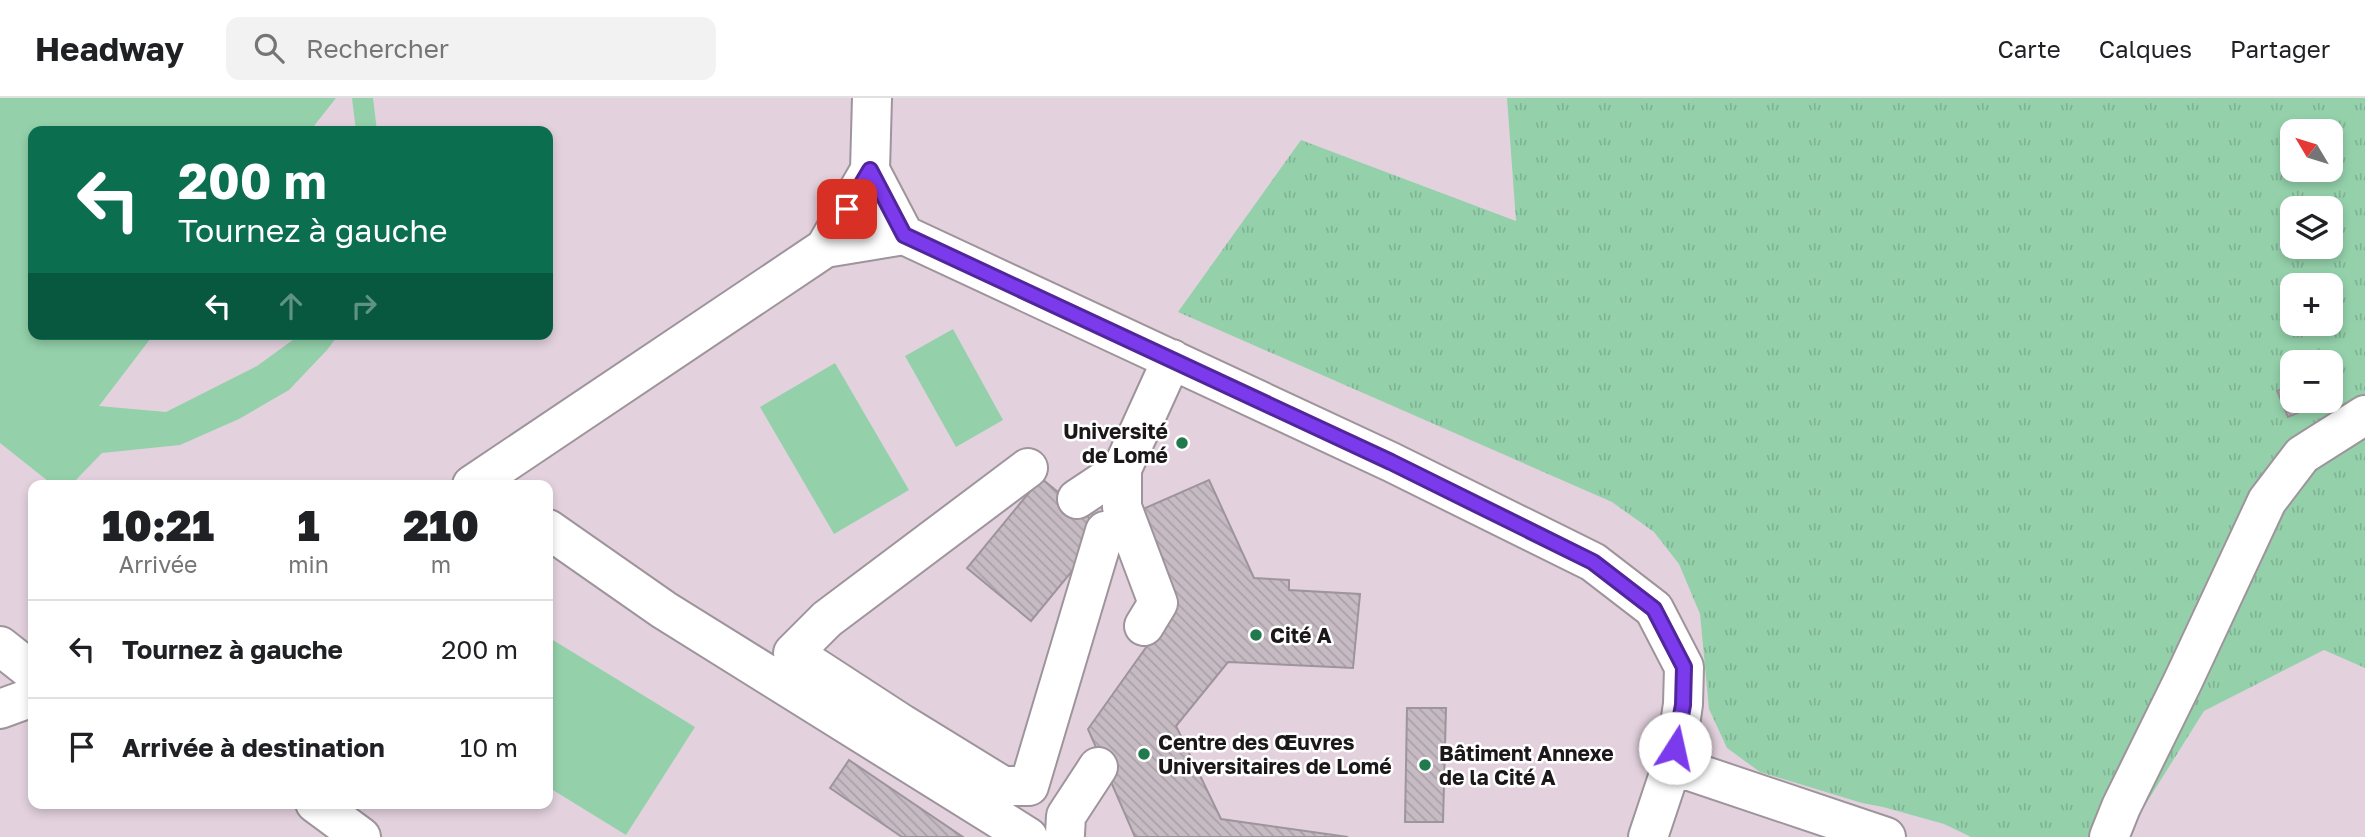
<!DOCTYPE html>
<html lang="fr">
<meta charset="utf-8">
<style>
:root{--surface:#fff;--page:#f2f2f2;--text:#202124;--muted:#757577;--line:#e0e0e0}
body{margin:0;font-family:"Golos Text",sans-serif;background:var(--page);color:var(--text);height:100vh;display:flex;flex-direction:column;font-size:26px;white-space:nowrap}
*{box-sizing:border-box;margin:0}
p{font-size:23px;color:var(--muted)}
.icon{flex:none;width:38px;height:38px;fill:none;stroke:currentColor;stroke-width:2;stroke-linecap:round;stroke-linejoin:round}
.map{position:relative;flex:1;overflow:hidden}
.sheet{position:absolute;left:28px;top:382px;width:525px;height:329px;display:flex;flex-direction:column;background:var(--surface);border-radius:14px;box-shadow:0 4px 10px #0003}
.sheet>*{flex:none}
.hud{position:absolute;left:28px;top:28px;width:525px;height:214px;border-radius:14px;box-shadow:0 4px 10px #0003;background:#0b6e4f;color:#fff;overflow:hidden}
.needle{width:46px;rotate:308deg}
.controls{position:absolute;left:2280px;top:21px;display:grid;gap:14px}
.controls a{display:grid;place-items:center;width:63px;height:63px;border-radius:14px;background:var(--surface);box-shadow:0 4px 10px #0003;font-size:35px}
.pin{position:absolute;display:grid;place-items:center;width:60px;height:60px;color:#fff;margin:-30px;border-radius:14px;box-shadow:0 4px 10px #0006}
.me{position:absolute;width:77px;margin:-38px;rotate:10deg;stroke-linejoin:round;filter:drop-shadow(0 0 5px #0008)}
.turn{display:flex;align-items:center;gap:24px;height:147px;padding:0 35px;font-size:32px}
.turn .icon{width:91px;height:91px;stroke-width:2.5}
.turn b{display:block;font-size:49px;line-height:60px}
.lanes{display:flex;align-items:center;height:66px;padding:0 35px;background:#0003;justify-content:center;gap:35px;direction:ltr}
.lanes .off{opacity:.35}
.eta{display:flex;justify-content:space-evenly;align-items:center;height:119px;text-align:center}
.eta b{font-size:42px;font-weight:800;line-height:49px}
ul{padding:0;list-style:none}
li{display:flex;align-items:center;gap:21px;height:98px;padding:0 35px;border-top:2px solid var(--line)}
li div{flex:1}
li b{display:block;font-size:26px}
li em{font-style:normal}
header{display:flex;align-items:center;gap:42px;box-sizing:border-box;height:98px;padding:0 35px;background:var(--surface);border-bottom:2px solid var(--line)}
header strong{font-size:33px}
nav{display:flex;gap:38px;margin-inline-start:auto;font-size:24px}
.search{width:490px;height:63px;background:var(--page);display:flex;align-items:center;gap:18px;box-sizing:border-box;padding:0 24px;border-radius:14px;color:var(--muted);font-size:26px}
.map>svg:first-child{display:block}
.built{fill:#e3d2de;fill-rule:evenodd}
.grass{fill:url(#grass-tufts);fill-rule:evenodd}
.pitch{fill:#94d1ab}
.building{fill:url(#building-back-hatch);stroke:#9e949b;stroke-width:2}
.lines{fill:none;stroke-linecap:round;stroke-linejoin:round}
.minor-casing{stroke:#9e949b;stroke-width:42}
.minor{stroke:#fff;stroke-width:38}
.route-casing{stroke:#51269a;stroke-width:18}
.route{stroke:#7c3aed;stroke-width:12}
.poi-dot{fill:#22794d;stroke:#fff;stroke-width:2.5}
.labels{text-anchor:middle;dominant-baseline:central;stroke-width:5;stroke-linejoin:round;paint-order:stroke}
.poi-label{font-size:21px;font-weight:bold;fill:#1c181a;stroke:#fff;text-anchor:start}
</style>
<header>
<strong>Headway</strong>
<div class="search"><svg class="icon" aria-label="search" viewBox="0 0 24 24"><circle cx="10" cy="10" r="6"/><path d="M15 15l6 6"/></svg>Rechercher</div>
<nav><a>Carte</a><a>Calques</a><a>Partager</a></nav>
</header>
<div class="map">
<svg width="2365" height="739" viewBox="0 0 2365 739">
<defs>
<pattern id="grass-tufts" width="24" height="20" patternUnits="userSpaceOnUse" patternTransform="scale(1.75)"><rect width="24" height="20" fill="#94d1ab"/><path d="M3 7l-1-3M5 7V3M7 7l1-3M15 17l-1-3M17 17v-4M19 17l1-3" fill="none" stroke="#7fb393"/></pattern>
<pattern id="building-back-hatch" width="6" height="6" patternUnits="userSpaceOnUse" patternTransform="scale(1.75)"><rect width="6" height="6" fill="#c6bbc3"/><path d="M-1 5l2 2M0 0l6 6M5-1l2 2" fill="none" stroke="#aaa0a7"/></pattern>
</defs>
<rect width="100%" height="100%" fill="#ebe0e8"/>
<!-- built -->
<path class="built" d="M0 0H2365V739H0ZM33 33H548V236H33ZM2292 33H2331V72H2292ZM2292 110H2331V149H2292ZM2292 187H2331V226H2292ZM2292 264H2331V303H2292ZM33 387H548V705H33Z"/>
<!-- grass -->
<path class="grass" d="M1507 0H2365V570L2324 552 2204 613 2125 739H1971L1944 726 1883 709 1862 705 1760 674 1727 650 1709 611 1700 516 1679 466 1654 434 1612 404 1178 214 1301 42 1516 123ZM2292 33H2331V72H2292ZM2292 110H2331V149H2292ZM2292 187H2331V226H2292ZM2292 264H2331V303H2292Z"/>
<!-- pitch -->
<path class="pitch" d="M0 0H336L310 33H33V236H154L99 308 166 314 257 268 301 236H339L327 252 289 292 239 321 180 347 102 355 71 387H53L0 345Z
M352 0H373L377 33H356Z
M953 231 1003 322 956 349 905 258Z
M835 265 909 392 834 436 760 309Z
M548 539 695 629 626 737 548 689Z"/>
<!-- building -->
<path class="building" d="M2292 287V303H2311L2314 308 2288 319 2277 293Z
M1041 380 1105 433 1031 523 967 470Z
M1209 382 1254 480 1289 482V492L1360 496 1353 570 1228 564 1176 628 1221 721 1348 739H1135L1088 631 1174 510 1134 415Z
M1407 610H1446L1443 724H1405Z
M849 662 963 739H902L830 690Z"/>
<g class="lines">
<defs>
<path id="minor" d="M904 137 1391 364 1593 464 1654 511 1684 569 1683 606 1679 634 1672 667 1648 739
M825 150 870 72 872 0
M1028 370 827 521 793 555 902 626 1003 688H1029L1105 433
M472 387 825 150 904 137 870 72
M1077 401 1122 371
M548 431 664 512 1028 739
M1144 528 1158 505 1122 409V371L1172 261
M0 548 33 574
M0 611 33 599
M1672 667 1886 739
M315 705 361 739
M1065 736 1066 718 1098 669
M2109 739 2121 709 2183 583 2267 403 2302 357 2365 317"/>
</defs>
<!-- minor casing -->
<use href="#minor" class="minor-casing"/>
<!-- minor -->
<use href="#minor" class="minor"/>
</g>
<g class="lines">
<defs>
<path id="route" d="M847 111 870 72 904 137 1391 364 1593 464 1654 511 1684 569 1683 607 1675 650"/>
</defs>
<!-- route casing -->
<use href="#route" class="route-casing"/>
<!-- route -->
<use href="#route" class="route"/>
</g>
<!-- markers -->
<g class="poi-dot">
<circle cx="1182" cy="345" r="7"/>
<circle cx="1256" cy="537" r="7"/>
<circle cx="1144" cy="656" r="7"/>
<circle cx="1425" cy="667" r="7"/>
</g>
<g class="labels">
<!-- poi labels -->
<g class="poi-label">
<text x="1168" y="333" text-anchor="end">Université<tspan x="1168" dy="24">de Lomé</tspan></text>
<text x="1270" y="537">Cité A</text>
<text x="1158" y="644">Centre des Œuvres<tspan x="1158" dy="24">Universitaires de Lomé</tspan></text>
<text x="1439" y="655">Bâtiment Annexe<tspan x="1439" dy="24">de la Cité A</tspan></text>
</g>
</g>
</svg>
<div class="controls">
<a><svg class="needle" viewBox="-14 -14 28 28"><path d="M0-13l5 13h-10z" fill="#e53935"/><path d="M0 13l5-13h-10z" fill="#757577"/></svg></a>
<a><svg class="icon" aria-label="layers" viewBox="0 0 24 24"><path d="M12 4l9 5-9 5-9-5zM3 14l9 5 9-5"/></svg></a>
<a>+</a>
<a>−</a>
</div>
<div class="pin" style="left:847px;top:111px;background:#d93025"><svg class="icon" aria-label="arrive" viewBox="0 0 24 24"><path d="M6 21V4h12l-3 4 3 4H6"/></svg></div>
<svg class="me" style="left:1675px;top:650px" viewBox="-20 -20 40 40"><circle r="19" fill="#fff"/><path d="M0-13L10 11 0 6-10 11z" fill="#7c3aed"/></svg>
<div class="hud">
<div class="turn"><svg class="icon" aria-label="left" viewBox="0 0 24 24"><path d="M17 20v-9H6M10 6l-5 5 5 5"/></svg><div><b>200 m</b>Tournez à gauche</div></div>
<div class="lanes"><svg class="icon" aria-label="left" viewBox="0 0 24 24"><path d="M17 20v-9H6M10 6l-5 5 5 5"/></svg><svg class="icon off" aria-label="ahead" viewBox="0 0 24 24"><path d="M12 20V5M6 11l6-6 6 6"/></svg><svg class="icon off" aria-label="right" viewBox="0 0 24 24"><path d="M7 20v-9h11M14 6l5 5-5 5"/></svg></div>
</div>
<section class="sheet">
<div class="eta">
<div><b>10:21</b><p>Arrivée</p></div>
<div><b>1</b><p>min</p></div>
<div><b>210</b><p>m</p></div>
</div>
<ul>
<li><svg class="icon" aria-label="left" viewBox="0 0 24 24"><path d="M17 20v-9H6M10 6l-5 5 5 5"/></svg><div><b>Tournez à gauche</b></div><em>200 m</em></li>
<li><svg class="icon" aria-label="arrive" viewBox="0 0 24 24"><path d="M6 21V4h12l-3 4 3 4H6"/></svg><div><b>Arrivée à destination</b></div><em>10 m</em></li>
</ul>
</section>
</div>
